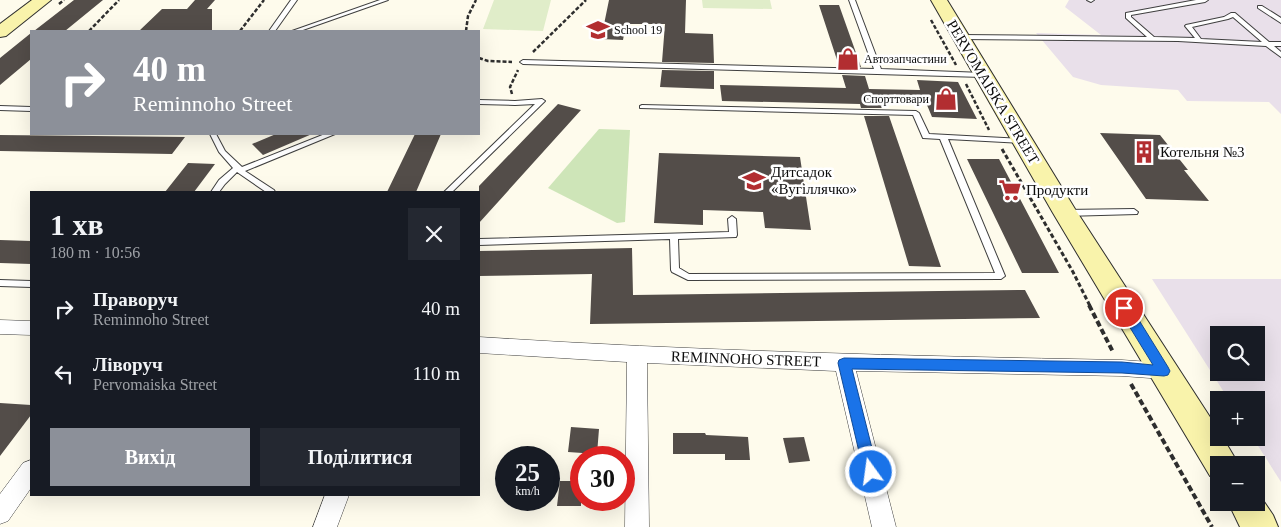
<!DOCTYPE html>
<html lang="uk">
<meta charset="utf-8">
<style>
:root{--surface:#171b24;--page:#242831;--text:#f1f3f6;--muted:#9ea1a6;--accent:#8c9099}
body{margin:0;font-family:Georgia,serif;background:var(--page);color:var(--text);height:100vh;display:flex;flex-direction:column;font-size:19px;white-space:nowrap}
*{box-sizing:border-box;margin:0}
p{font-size:16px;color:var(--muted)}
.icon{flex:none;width:28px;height:28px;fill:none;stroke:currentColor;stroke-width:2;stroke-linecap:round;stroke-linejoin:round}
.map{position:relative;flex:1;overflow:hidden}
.side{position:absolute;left:30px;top:191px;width:450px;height:305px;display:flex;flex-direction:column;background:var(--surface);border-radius:0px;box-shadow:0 5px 20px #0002}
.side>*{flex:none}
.hud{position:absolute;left:30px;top:30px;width:450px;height:105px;border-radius:0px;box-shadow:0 5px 20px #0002;background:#8c9099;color:#fff;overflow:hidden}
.controls{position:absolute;left:1210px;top:326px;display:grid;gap:10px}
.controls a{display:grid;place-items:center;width:55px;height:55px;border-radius:0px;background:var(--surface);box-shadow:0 5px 20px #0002;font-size:25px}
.speed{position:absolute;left:495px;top:446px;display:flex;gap:10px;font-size:25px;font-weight:700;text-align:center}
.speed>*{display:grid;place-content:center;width:65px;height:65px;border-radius:50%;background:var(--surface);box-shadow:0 5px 20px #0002;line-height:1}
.speed small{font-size:12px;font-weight:400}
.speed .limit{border:8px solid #d22;background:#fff;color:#111}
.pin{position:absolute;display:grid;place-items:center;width:42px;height:42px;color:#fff;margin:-21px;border:2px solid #fff;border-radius:50%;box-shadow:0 1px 5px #0007}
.me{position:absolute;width:55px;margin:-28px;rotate:346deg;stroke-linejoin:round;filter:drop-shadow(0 0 4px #0008)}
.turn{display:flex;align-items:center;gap:18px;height:105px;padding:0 20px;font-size:22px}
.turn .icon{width:65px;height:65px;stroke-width:2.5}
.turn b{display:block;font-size:35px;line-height:42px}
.round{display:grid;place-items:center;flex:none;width:52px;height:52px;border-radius:0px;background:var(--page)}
.headline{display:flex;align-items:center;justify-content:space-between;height:85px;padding:0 20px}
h1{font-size:30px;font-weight:700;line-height:38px}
.button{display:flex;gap:10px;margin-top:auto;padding:10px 20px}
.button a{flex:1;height:58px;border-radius:0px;background:var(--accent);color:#fff;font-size:20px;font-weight:700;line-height:58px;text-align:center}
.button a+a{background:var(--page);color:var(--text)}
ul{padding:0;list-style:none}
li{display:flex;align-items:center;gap:15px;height:65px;padding:0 20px}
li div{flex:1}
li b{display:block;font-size:19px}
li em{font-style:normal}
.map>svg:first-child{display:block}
.industrial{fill:#e9e0ea;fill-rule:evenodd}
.green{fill:#cee5b8}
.pitch{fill:#e0edc9}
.building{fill:#534d49}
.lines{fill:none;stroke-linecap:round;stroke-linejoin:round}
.service-casing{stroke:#3f3f3f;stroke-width:2}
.minor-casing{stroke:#3f3f3f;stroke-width:1}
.secondary-casing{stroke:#2e2e2e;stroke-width:2}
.path-far2{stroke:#2e2e2e;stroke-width:2.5;stroke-dasharray:4 2;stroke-linecap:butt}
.path-far1{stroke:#2e2e2e;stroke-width:3;stroke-dasharray:4.5 2.5;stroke-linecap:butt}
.path{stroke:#2e2e2e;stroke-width:4;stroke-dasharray:6 3;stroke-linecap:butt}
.service{fill:#fff;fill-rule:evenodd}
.minor{fill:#fff;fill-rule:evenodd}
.secondary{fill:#f9f3ab;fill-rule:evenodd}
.route{fill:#1a73e8;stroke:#114b97}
.labels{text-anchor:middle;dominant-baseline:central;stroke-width:5;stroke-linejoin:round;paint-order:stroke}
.far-poi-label{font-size:12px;fill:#0c0c0c;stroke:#fff;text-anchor:start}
.street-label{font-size:15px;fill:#0c0c0c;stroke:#fff}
.poi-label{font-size:15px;fill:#0c0c0c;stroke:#fff;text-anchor:start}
</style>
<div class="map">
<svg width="1281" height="527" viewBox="0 0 1281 527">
<rect width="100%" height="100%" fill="#fefbec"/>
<!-- industrial -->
<path class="industrial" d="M1069 0H1281V114L1269 102 1187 101 1178 90 1101 85 1073 77 1036 33 1101 35 1065 7Z
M1152 279H1281V482L1253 438H1256V400H1229ZM1219 335H1256V372H1219Z"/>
<!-- green -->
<path class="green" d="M599 129 630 130 625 222 617 223 548 188Z"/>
<!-- pitch -->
<path class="pitch" d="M494 0H551L543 31 483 29Z
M702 0H770L772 9 703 8Z"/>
<!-- building -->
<path class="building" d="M74 0H103L65 31H34Z
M195 0H215L207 9H212V31H139L162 9H187Z
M609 0H686L685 33 713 34 714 63 662 62 665 24H626L623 40 601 39Z
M819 5H839L861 67 839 66Z
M31 33V59L0 85V58Z
M662 70 714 71V89L660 87Z
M842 75 865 76 869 89 920 90 917 80 958 82 977 119 932 117 927 105 885 104 887 108H861L860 104 722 101 720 85 846 88Z
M558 104 581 110 479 223V186Z
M864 116H889L941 267 909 266Z
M1100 133 1160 135 1188 170H1184L1209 201 1146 199Z
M276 134H312L263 155 252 144Z
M415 134H441L416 192H387Z
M0 135 185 137 172 154 0 151Z
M659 153 800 157 811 230 765 228 763 212 703 210V225L654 223Z
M967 159H999L1059 273H1022Z
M188 163 215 164 194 192H165Z
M0 240 31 241V264L0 263Z
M632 248 633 295 1025 290 1040 318 590 324 592 274 479 276V251Z
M0 403 31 405V415L0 456Z
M571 427 599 429 597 454 568 452Z
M673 433H705L706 435 748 437 750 460H725V454H673Z
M804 437 810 461 789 463 783 438Z
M560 481H581V506H557Z"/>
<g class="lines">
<defs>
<path id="service" d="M291 0H297L275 31H269Z
M380 0H388L300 31H292Z
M849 0H855L881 69 983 73 986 75 983 77 523 64 520 62 523 60 874 69Z
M1087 0H1094L1091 2Z
M1196 0H1208L1205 2 1131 15V17L1154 37 1195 38 1185 26 1186 25 1224 17 1231 13H1235L1269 42H1281V46H1274L1281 52V57L1266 46 1178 41 961 39 958 37 961 35 1147 37 1126 18V13ZM1233 17 1262 42 1201 39 1192 27 1228 19Z
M1258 6H1262L1281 18V23L1258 8Z
M542 99 545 101 544 102 452 192H444L535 104 515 105 479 104V100L515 101Z
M642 105 916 111 919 113 929 134 1024 139 1025 141 1021 143 948 139 1005 276 1001 279 688 280 672 272 671 270 670 239 479 245V239L729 232 728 219 732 216 736 219 737 235 736 237 678 239 679 268 689 274 995 273 940 139 923 138 913 115 640 108V106Z
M0 106 31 107V111L0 110Z
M210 134H216L225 151 242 167 325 134H335L245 171 274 190 275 192H266L237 172 225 184 219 192H211L219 180 233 168 219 152Z
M1134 209 1138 212 1137 214 1065 216 1061 213 1065 210Z
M0 280 31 281V287L0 286Z"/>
<path id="minor" d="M0 320 31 321V335L0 334Z
M479 337C693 351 907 356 1122 360L1164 363 1171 365 1174 371 1171 377 1164 379 1122 376 856 371 896 527H872L836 371 647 363 649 527H625L627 362 479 353Z
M31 460V488L8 521 0 524V494L23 463Z
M325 495H349L337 527H313Z"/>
<path id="secondary" d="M32 0H51L6 36 0 37V24Z
M931 0H947L1075 209 1219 431V438H1223L1239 465H1219V479L1210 476 1053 213Z
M1256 490 1273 515 1278 527H1240L1228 502H1256Z"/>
</defs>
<!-- service casing -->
<use href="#service" class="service-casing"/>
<!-- minor casing -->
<use href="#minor" class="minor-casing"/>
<!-- secondary casing -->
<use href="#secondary" class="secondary-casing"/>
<!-- path-far2 -->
<path class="path-far2" d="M59 4 64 0
M931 20 956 65
M89 31 119 0
M240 31 264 0
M466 31 468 16 476 0
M533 52 586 0
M479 58 488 61 512 62
M966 84 989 130
M512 94 510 87 518 70"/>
<!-- path-far1 -->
<path class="path-far1" d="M1002 149 1073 272 1090 306"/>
<!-- path -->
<path class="path" d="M1089 305 1113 352
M1131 384 1212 527"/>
<!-- service -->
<use href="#service" class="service"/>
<!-- minor -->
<use href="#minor" class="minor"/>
<!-- secondary -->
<use href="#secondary" class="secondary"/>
</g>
<!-- route -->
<path class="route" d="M1124 303 1129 304 1168 367 1170 371 1168 375 1164 376 1122 373 852 369 878 472 876 477 871 479 865 477 838 363 839 360 844 358 1122 362 1153 365 1118 308 1120 304Z"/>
<!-- icons -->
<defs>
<symbol id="school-bare" viewBox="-9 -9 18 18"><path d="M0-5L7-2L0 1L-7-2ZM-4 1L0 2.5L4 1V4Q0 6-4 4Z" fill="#b22e31" stroke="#fff" stroke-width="2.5" paint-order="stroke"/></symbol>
<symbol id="shop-bare" viewBox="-9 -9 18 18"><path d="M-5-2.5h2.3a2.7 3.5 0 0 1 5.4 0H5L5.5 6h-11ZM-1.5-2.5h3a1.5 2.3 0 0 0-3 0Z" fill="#b22e31" stroke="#fff" stroke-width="2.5" paint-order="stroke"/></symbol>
<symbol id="building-bare" viewBox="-9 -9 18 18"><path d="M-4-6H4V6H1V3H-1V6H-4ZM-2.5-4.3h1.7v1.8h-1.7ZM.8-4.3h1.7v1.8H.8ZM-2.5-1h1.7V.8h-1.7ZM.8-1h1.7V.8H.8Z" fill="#b22e31" stroke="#fff" stroke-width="2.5" paint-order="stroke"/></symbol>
<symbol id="supermarket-bare" viewBox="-9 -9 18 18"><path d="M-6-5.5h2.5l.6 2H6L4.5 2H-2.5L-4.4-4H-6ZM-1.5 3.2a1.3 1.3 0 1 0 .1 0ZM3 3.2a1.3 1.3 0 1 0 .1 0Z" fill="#b22e31" stroke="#fff" stroke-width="2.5" paint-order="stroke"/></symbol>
</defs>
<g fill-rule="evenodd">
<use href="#school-bare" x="582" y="14" width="32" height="32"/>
<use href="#shop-bare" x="832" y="43" width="32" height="32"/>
<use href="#shop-bare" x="930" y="83" width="32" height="32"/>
<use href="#building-bare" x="1128" y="136" width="32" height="32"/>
<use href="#school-bare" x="738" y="165" width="32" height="32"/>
<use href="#supermarket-bare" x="994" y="174" width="32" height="32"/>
</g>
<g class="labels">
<!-- far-poi labels -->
<g class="far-poi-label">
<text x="614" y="30">School 19</text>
<text x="864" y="59">Автозапчастини</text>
<text x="929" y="99" text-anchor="end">Спорттовари</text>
</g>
<!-- street labels -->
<g class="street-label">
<text transform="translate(993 92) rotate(59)">PERVOMAISKA STREET</text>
<text transform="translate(746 359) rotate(2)">REMINNOHO STREET</text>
</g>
<!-- poi labels -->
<g class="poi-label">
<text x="1160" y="152">Котельня №3</text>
<text x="771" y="172">Дитсадок<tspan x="771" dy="17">«Вугіллячко»</tspan></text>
<text x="1026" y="190">Продукти</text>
</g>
</g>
</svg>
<div class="controls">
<a><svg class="icon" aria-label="search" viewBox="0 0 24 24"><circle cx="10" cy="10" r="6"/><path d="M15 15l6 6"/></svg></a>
<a>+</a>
<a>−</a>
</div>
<div class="speed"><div>25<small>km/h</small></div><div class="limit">30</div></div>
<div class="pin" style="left:1124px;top:308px;background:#d93025"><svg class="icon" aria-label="arrive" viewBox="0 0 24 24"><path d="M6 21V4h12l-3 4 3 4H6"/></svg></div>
<svg class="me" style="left:871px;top:472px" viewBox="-20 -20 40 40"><circle r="17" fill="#1a73e8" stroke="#fff" stroke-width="3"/><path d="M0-11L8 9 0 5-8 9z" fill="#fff"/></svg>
<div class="hud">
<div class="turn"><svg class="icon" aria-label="right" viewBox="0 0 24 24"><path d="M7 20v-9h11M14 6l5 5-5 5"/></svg><div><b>40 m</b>Reminnoho Street</div></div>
</div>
<section class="side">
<div class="headline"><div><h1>1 хв</h1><p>180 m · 10:56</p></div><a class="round"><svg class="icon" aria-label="close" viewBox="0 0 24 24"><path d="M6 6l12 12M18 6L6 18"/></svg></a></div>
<ul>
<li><svg class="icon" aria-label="right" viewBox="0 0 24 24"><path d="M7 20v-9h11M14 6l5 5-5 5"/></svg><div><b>Праворуч</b><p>Reminnoho Street</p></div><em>40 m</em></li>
<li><svg class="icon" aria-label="left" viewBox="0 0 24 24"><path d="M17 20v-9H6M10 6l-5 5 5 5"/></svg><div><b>Ліворуч</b><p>Pervomaiska Street</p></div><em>110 m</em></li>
</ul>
<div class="button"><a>Вихід</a><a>Поділитися</a></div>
</section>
</div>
